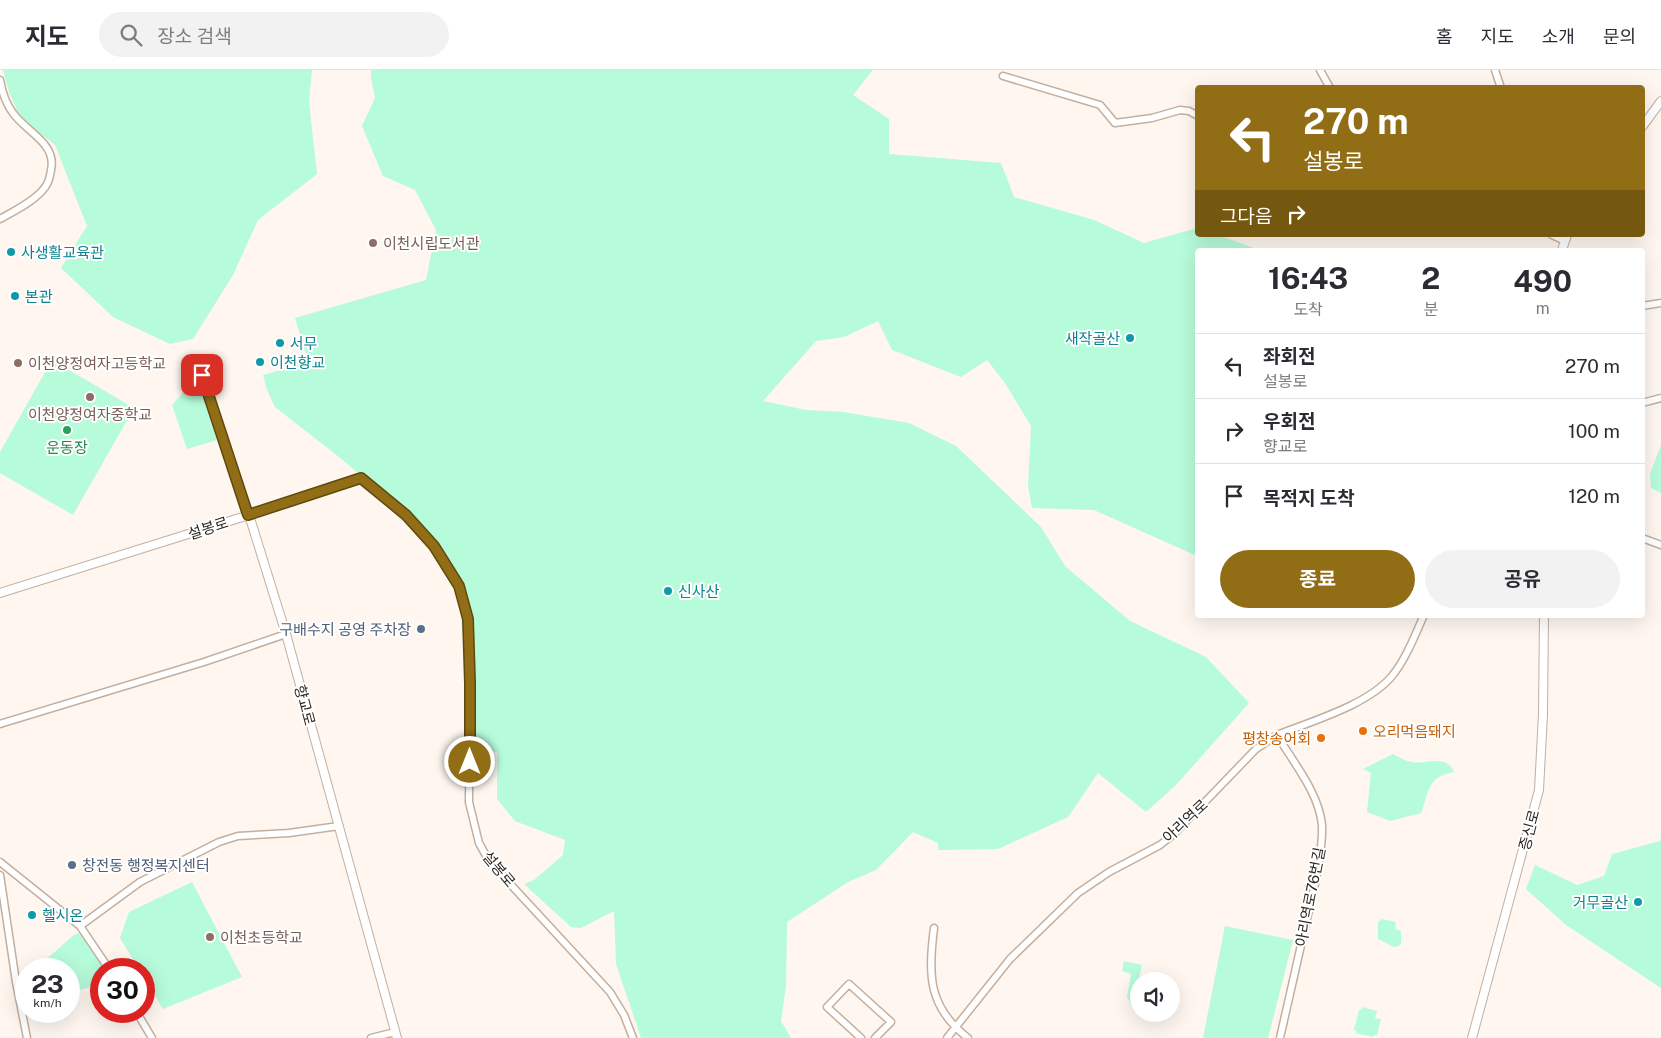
<!DOCTYPE html>
<html lang="ko">
<meta charset="utf-8">
<style>
:root{--surface:#fff;--page:#f2f2f3;--text:#2b2b33;--muted:#7c7c81;--line:#e1e1e2;--accent:#916e15}
body{margin:0;font-family:"Public Sans","Noto Sans KR",sans-serif;background:var(--page);color:var(--text);height:100vh;display:flex;flex-direction:column;font-size:19px;white-space:nowrap}
*{box-sizing:border-box;margin:0}
p{font-size:16px;color:var(--muted)}
.icon{flex:none;width:28px;height:28px;fill:none;stroke:currentColor;stroke-width:2;stroke-linecap:round;stroke-linejoin:round}
.map{position:relative;flex:1;overflow:hidden}
.details{position:absolute;left:1195px;top:178px;width:450px;height:370px;display:flex;flex-direction:column;background:var(--surface);border-radius:5px;box-shadow:0 5px 20px #0002}
.details>*{flex:none}
.guide{position:absolute;left:1195px;top:15px;width:450px;height:152px;border-radius:5px;box-shadow:0 5px 20px #0002;background:#916e15;color:#fff;overflow:hidden}
.buttons{position:absolute;left:1130px;top:902px;display:grid;gap:10px}
.buttons a{display:grid;place-items:center;width:50px;height:50px;border-radius:50%;background:var(--surface);box-shadow:0 5px 20px #0002;font-size:25px}
.speed{position:absolute;left:15px;top:888px;display:flex;gap:10px;font-size:25px;font-weight:700;text-align:center}
.speed>*{display:grid;place-content:center;width:65px;height:65px;border-radius:50%;background:var(--surface);box-shadow:0 5px 20px #0002;line-height:1}
.speed small{font-size:12px;font-weight:400}
.speed .limit{border:8px solid #d22;background:#fff;color:#111}
.pin{position:absolute;display:grid;place-items:center;width:42px;height:42px;color:#fff;margin:-21px;border-radius:10px;box-shadow:0 2px 8px #0006}
.me{position:absolute;width:55px;margin:-28px;rotate:0deg;stroke-linejoin:round;filter:drop-shadow(0 0 4px #0008)}
.turn{display:flex;align-items:center;gap:18px;height:105px;padding:0 25px;font-size:22px}
.turn .icon{width:65px;height:65px;stroke-width:2.5}
.turn b{display:block;font-size:35px;line-height:42px}
.then{display:flex;align-items:center;height:48px;padding:0 25px;background:#0003;gap:10px;font-size:19px}
.eta{display:flex;justify-content:space-evenly;align-items:center;height:85px;text-align:center}
.eta b{font-size:30px;font-weight:700;line-height:35px}
.button{display:flex;gap:10px;margin-top:auto;padding:10px 25px}
.button a{flex:1;height:58px;border-radius:30px;background:var(--accent);color:#fff;font-size:20px;font-weight:700;line-height:58px;text-align:center}
.button a+a{background:var(--page);color:var(--text)}
ul{padding:0;list-style:none}
li{display:flex;align-items:center;gap:15px;height:65px;padding:0 25px;border-top:1px solid var(--line)}
li div{flex:1}
li b{display:block;font-size:19px}
li em{font-style:normal}
header{display:flex;align-items:center;gap:30px;box-sizing:border-box;height:70px;padding:0 25px;background:var(--surface);border-bottom:1px solid var(--line)}
header strong{font-size:24px}
nav{display:flex;gap:28px;margin-inline-start:auto;font-size:18px}
.search{width:350px;height:45px;background:var(--page);display:flex;align-items:center;gap:12px;box-sizing:border-box;padding:0 18px;border-radius:28px;color:var(--muted);font-size:19px}
.map>svg:first-child{display:block}
.green{fill:#b6fbda}
.lines{fill:none;stroke-linecap:round;stroke-linejoin:round}
.minor-casing{stroke:#c3af9f;stroke-width:9}
.tertiary-casing{stroke:#c3af9f;stroke-width:10}
.minor{stroke:#fff;stroke-width:6}
.tertiary{stroke:#fff;stroke-width:8}
.route-casing{stroke:#5e480e;stroke-width:12}
.route{stroke:#916e15;stroke-width:9}
.education-dot{fill:#8d6e63;stroke:#fff;stroke-width:2}
.culture-dot{fill:#0f9aa8;stroke:#fff;stroke-width:2}
.leisure-dot{fill:#2e9e5b;stroke:#fff;stroke-width:2}
.service-dot{fill:#5c6f8a;stroke:#fff;stroke-width:2}
.food-dot{fill:#e8710a;stroke:#fff;stroke-width:2}
.labels{text-anchor:middle;dominant-baseline:central;stroke-width:4;stroke-linejoin:round;paint-order:stroke}
.education-label{font-size:15px;fill:#785e54;stroke:#fff;text-anchor:start}
.culture-label{font-size:15px;fill:#0d838f;stroke:#fff;text-anchor:start}
.leisure-label{font-size:15px;fill:#27864d;stroke:#fff}
.street-label{font-size:15px;fill:#2f2822;stroke:#fff}
.service-label{font-size:15px;fill:#4e5e75;stroke:#fff;text-anchor:end}
.food-label{font-size:15px;fill:#c56008;stroke:#fff;text-anchor:start}
</style>
<header>
<strong>지도</strong>
<div class="search"><svg class="icon" aria-label="search" viewBox="0 0 24 24"><circle cx="10" cy="10" r="6"/><path d="M15 15l6 6"/></svg>장소 검색</div>
<nav><a>홈</a><a>지도</a><a>소개</a><a>문의</a></nav>
</header>
<div class="map">
<svg width="1661" height="968" viewBox="0 0 1661 968">
<rect width="100%" height="100%" fill="#fef6ef"/>
<!-- green -->
<path class="green" d="M3 0H312L309 32 317 104 258 150 233 205 193 269 170 274 113 247 61 198 87 156 55 75 20 47 9 22Z
M371 0H873L853 25 889 49V84L1001 93 1014 127 1094 150 1144 173 1197 158 1198 165H1218L1259 180H1198L1197 486 1094 440 1032 438 1028 416 1031 356 1005 313 987 290 961 307 892 280 878 251 844 267 816 271 763 331 806 340 843 342 909 353 956 376 1041 457 1065 496 1130 551 1206 587 1249 633 1176 715 1146 742 1098 703 1068 747 998 779 938 780V773L913 762 876 800 848 812 787 852 786 916 781 951 791 968H641L616 894 614 841 581 858 571 857 524 814 534 810 563 785 565 770 515 751 497 729V683L476 676 460 540 452 501 406 444 339 387 275 337 267 320 263 305 292 297 291 293 307 288 295 248 426 210 436 160 415 120 383 106 362 56 375 28 371 7Z
M52 290 134 338 73 445 0 403V382Z
M199 314 217 370 187 379 172 335 187 318Z
M1661 375V423L1651 418 1650 404Z
M1393 684C1399 687 1405 691 1412 692 1426 695 1446 683 1454 702 1428 706 1429 721 1421 743L1390 751 1367 742 1371 703 1363 699Z
M1661 768V918L1566 855 1526 819 1535 795 1577 815 1604 806 1612 784 1660 771Z
M192 812 242 907 163 939 144 907V899H139L120 868 129 842Z
M1382 849 1396 852 1395 859 1401 861V873L1399 876 1394 877 1378 869V852Z
M1225 856 1293 870 1268 968H1203Z
M79 863 84 867 106 899H101V915L69 922V899H35L74 865Z
M1124 891 1142 895 1136 923H1139V937L1132 936 1127 927 1131 904 1122 901Z
M26 907V930C18 924 19 913 26 907Z
M1362 937 1377 941 1375 948 1381 949 1377 965H1374V967L1356 963 1357 961 1354 960 1359 940H1361Z"/>
<g class="lines">
<defs>
<path id="minor" d="M1320 0 1330 18
M1495 0 1501 18
M1003 6 1100 35 1115 53 1152 48 1180 40 1189 41 1198 46
M0 10C2 21 6 34 13 43 26 62 57 73 51 100 50 109 48 115 42 121 31 133 14 141 0 149
M1552 165 1565 171
M1642 236 1661 233
M202 305 249 445 361 408 406 445 434 476 459 516 468 549 470 613 469 732 479 773 489 791 610 922 624 945 633 968
M1642 333 1661 328
M1642 468 1661 475
M0 654 204 592 286 564
M1277 665C1293 692 1319 723 1322 755 1323 773 1319 791 1316 809L1280 968
M0 792 80 856 109 899
M0 805 16 912 27 968
M80 856 140 812 219 772 238 766 289 763 339 756
M934 858C928 905 928 937 968 968
M136 941 152 968
M371 968 395 962
M861 968 827 937 849 914 891 952 875 968
M947 968 1010 889 1078 823 1109 802 1160 775 1174 764 1256 679 1277 665C1312 651 1368 635 1392 606 1406 589 1415 565 1424 545"/>
<path id="tertiary" d="M1642 57 1661 31
M1562 180 1567 165
M0 523 249 445 286 564 397 968
M1472 968 1539 720 1543 644 1544 545"/>
</defs>
<!-- minor casing -->
<use href="#minor" class="minor-casing"/>
<!-- tertiary casing -->
<use href="#tertiary" class="tertiary-casing"/>
<!-- minor -->
<use href="#minor" class="minor"/>
<!-- tertiary -->
<use href="#tertiary" class="tertiary"/>
</g>
<g class="lines">
<defs>
<path id="route" d="M202 305 248 445 361 408 406 445 434 476 459 516 468 549 470 613V692"/>
</defs>
<!-- route casing -->
<use href="#route" class="route-casing"/>
<!-- route -->
<use href="#route" class="route"/>
</g>
<!-- markers -->
<g class="education-dot">
<circle cx="373" cy="173" r="5"/>
<circle cx="18" cy="293" r="5"/>
<circle cx="90" cy="327" r="5"/>
<circle cx="210" cy="867" r="5"/>
</g>
<g class="culture-dot">
<circle cx="11" cy="182" r="5"/>
<circle cx="15" cy="226" r="5"/>
<circle cx="1130" cy="268" r="5"/>
<circle cx="280" cy="273" r="5"/>
<circle cx="260" cy="292" r="5"/>
<circle cx="668" cy="521" r="5"/>
<circle cx="1638" cy="832" r="5"/>
<circle cx="32" cy="845" r="5"/>
</g>
<circle class="leisure-dot" cx="67" cy="360" r="5"/>
<g class="service-dot">
<circle cx="421" cy="559" r="5"/>
<circle cx="72" cy="795" r="5"/>
</g>
<g class="food-dot">
<circle cx="1363" cy="661" r="5"/>
<circle cx="1321" cy="668" r="5"/>
</g>
<g class="labels">
<!-- education labels -->
<g class="education-label">
<text x="383" y="173">이천시립도서관</text>
<text x="28" y="293">이천양정여자고등학교</text>
<text x="90" y="344" text-anchor="middle">이천양정여자중학교</text>
<text x="220" y="867">이천초등학교</text>
</g>
<!-- culture labels -->
<g class="culture-label">
<text x="21" y="182">사생활교육관</text>
<text x="25" y="226">본관</text>
<text x="1120" y="268" text-anchor="end">새작골산</text>
<text x="290" y="273">서무</text>
<text x="270" y="292">이천향교</text>
<text x="678" y="521">신사산</text>
<text x="1628" y="832" text-anchor="end">거무골산</text>
<text x="42" y="845">헬시온</text>
</g>
<!-- leisure labels -->
<g class="leisure-label">
<text x="67" y="377">운동장</text>
</g>
<!-- street labels -->
<g class="street-label">
<text transform="translate(208 458) rotate(-18)">설봉로</text>
<text transform="translate(305 635) rotate(75)">향교로</text>
<text transform="translate(1185 751) rotate(-43)">아리역로</text>
<text transform="translate(1529 760) rotate(-75)">증신로</text>
<text transform="translate(499 799) rotate(50)">설봉로</text>
<text transform="translate(1310 827) rotate(-79)">아리역로76번길</text>
</g>
<!-- service labels -->
<g class="service-label">
<text x="411" y="559">구배수지 공영 주차장</text>
<text x="82" y="795" text-anchor="start">창전동 행정복지센터</text>
</g>
<!-- food labels -->
<g class="food-label">
<text x="1373" y="661">오리먹음돼지</text>
<text x="1311" y="668" text-anchor="end">평창송어회</text>
</g>
</g>
</svg>
<div class="buttons">
<a><svg class="icon" aria-label="sound" viewBox="0 0 24 24"><path d="M4 9h4l5-4v14l-5-4H4zM17 9q2 3 0 6"/></svg></a>
</div>
<div class="speed"><div>23<small>km/h</small></div><div class="limit">30</div></div>
<div class="pin" style="left:202px;top:305px;background:#d93025"><svg class="icon" aria-label="arrive" viewBox="0 0 24 24"><path d="M6 21V4h12l-3 4 3 4H6"/></svg></div>
<svg class="me" style="left:470px;top:692px" viewBox="-20 -20 40 40"><circle r="17" fill="#916e15" stroke="#fff" stroke-width="3"/><path d="M0-11L8 9 0 5-8 9z" fill="#fff"/></svg>
<div class="guide">
<div class="turn"><svg class="icon" aria-label="left" viewBox="0 0 24 24"><path d="M17 20v-9H6M10 6l-5 5 5 5"/></svg><div><b>270 m</b>설봉로</div></div>
<div class="then">그다음<svg class="icon" aria-label="right" viewBox="0 0 24 24"><path d="M7 20v-9h11M14 6l5 5-5 5"/></svg></div>
</div>
<section class="details">
<div class="eta">
<div><b>16:43</b><p>도착</p></div>
<div><b>2</b><p>분</p></div>
<div><b>490</b><p>m</p></div>
</div>
<ul>
<li><svg class="icon" aria-label="left" viewBox="0 0 24 24"><path d="M17 20v-9H6M10 6l-5 5 5 5"/></svg><div><b>좌회전</b><p>설봉로</p></div><em>270 m</em></li>
<li><svg class="icon" aria-label="right" viewBox="0 0 24 24"><path d="M7 20v-9h11M14 6l5 5-5 5"/></svg><div><b>우회전</b><p>향교로</p></div><em>100 m</em></li>
<li><svg class="icon" aria-label="arrive" viewBox="0 0 24 24"><path d="M6 21V4h12l-3 4 3 4H6"/></svg><div><b>목적지 도착</b></div><em>120 m</em></li>
</ul>
<div class="button"><a>종료</a><a>공유</a></div>
</section>
</div>
